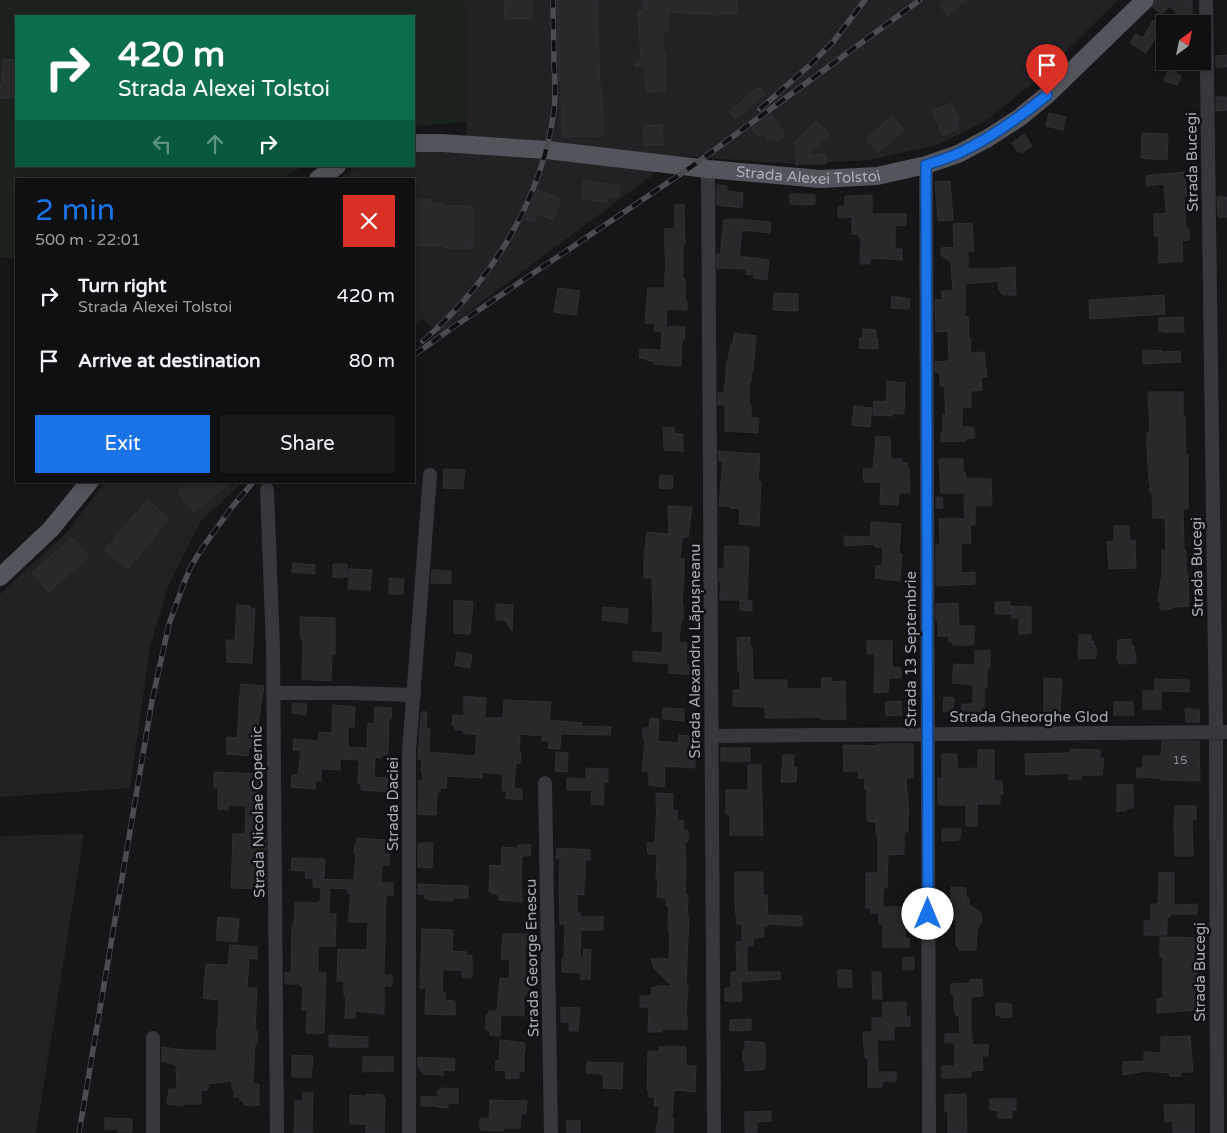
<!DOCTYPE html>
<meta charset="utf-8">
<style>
:root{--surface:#101012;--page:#19191b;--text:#f1f3f6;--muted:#9c9d9f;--line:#303032;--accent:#1a73e8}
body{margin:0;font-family:"Varela Round",sans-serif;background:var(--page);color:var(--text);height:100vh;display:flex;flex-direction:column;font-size:19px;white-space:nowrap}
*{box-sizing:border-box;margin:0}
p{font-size:16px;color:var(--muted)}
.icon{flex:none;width:28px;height:28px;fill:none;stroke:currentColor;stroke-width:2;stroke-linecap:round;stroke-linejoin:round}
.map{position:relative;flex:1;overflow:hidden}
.drawer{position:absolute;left:15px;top:178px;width:400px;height:305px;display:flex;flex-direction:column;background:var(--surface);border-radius:0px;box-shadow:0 2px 8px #0003,0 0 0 1px var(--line)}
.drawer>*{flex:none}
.hud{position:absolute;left:15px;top:15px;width:400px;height:152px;border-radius:0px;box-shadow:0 2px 8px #0003,0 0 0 1px var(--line);background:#0b6e4f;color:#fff;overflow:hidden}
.needle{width:32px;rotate:33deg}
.tools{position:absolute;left:1156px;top:15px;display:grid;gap:10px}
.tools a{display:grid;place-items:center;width:55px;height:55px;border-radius:0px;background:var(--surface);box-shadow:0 2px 8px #0003,0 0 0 1px var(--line);font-size:25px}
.pin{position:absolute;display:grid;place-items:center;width:42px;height:42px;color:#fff;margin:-51px -21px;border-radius:50% 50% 50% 0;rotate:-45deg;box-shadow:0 0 5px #0007}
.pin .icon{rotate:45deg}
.me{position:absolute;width:55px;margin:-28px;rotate:0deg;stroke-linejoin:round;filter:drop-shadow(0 0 4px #0008)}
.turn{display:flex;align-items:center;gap:18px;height:105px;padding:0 20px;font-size:22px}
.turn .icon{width:65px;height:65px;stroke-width:2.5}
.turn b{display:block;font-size:35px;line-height:42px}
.lanes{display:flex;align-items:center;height:48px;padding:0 20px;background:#0003;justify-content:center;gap:25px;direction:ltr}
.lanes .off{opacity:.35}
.round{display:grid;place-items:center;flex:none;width:52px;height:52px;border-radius:0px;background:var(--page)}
.summary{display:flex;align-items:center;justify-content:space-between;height:85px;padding:0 20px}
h1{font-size:30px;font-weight:600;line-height:38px;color:var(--accent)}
.action{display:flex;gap:10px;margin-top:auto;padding:10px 20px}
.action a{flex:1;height:58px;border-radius:0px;background:var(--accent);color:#fff;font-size:20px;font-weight:600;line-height:58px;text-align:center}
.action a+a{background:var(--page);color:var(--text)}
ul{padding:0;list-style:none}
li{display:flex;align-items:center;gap:15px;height:65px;padding:0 20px}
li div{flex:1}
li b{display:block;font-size:19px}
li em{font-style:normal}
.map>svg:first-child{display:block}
.built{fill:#222225}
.green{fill:#1c231d}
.building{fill:#29292c;stroke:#303034}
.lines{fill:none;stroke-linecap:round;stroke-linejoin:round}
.minor{stroke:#37383d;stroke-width:14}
.major{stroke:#53555c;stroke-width:18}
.rail-casing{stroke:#4a4c52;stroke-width:5.5}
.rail{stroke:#111113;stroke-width:4;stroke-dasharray:11;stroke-linecap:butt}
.route-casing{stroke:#114b97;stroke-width:12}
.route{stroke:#1a73e8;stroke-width:9}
.labels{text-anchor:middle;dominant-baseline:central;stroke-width:5;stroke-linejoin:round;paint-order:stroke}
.number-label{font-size:12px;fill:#888b94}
.street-label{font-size:15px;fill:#a8adb8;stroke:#111113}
</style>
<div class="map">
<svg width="1227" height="1133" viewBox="0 0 1227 1133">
<rect width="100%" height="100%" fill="#161618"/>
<!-- built -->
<path class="built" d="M465 0H1118L1038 79 986 121 937 145 869 160 797 164 678 156 440 333 422 319 414 326V179H339L357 166H414V151H424L464 154 467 122Z
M106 481H244L201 521 168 586 150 647 130 788 0 797V594L66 533Z
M84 834 36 1133H0V836Z"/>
<!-- green -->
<path class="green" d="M0 0H465L467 122 414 126V16H16V166H304L281 179H16V259L0 257Z"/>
<!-- building -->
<path class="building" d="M504 0H532V18L505 19Z
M557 0H597L600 88H602L603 136 562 137 561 82H559Z
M643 0H737V13H721V15L668 12V31H663V53L666 54V91L646 92 645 66H634L641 58 638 11H644Z
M946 0H966L948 16 940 5Z
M1155 0H1192V24H1186L1170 6 1161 15 1153 7 1155 3Z
M1153 20 1163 26 1146 53 1130 43 1136 34 1143 38Z
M1227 55V67H1216V56Z
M3 59 16 60V98H0V84H2Z
M1172 61H1177L1176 74 1181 76 1177 85 1164 81Z
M758 87 765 94 735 119 729 112Z
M1216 97H1227V110L1216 111Z
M951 103 959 120 956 121 959 128 943 135 932 111Z
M1049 113 1066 117 1063 130 1046 126Z
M771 114 785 135 776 141 774 138H767L764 134 759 137 752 128Z
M892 116 904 130 878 152 866 139Z
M816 121 829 134 808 155H826V164H799L796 166V147L793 144Z
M662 125 663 145H644L643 126Z
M1142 133 1168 134 1167 160 1141 158Z
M1024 134 1032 146 1022 153 1020 150 1018 152 1012 143Z
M1184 172 1187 196H1184L1186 230 1189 229V240L1182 241 1183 261 1159 263 1158 236H1154V214L1166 213 1164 184 1147 186 1146 176Z
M584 180 620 186 618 197 609 196 607 203 581 198Z
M950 181 953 220 938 221 935 182Z
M717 185 727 186V191L743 193 742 208 717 205Z
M538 190 561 199 553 220 538 213 534 223 525 219Z
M790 194 815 195V204L808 205 790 204Z
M872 195V214H906V225L895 226V249H902V260L870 258V264H860L861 238H859V235L852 234V217H838V207L845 206V196Z
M1217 197H1227V217H1218Z
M414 200H432V204H444V206H472V248H444V245H414Z
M675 205H684L685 244 683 245V279H685V301H687V310L667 309 666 327H685L684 340H682L681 366 654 364V361L646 360V358H639L640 349 661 350 662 332 654 331 655 323H645L648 288H665V272H666L664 229 675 228Z
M737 219 771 222 770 233 742 230 739 256 769 260 767 280 754 278V275L746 274 747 269 717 268V254H720L724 220Z
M972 223 974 251H968V269H999V268L1015 267 1016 295H1003L999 290 998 281 965 284V317L968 316 969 339H971L970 353 984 352 987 377H981L982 390 971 391V407L962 408V427H974V438H966V441L941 442V432H943V415H946L944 386H940V372H935V362L949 361 948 331 936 332 935 300H942V291H953L951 262 941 255V248L954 247 953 224Z
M558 288 580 291 576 315 554 312Z
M774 293 798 294V311L773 310Z
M1164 295 1165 314 1090 319 1089 300Z
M892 296 910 299 909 309 891 308Z
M1183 317 1184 332H1163V331H1159V318Z
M863 329 876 330V339H878V349L859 348 860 338H863Z
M734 333 756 336 753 372H751V382H749V405H751V418H758V433L725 431V405H718V392L724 393 727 364 731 344H733Z
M1161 350V352L1180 351 1181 362 1143 364V351Z
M887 381 905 383 904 414 892 413V416L873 415 874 401 886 402Z
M1148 392H1183V417H1185L1186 455H1188V509H1183L1184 550H1186V573H1188L1189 606 1172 607V609H1160V601H1158L1162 574V550H1166L1165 518H1153L1152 492H1150V482H1149L1147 448V433H1150Z
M854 406 872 408 870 427 852 425Z
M663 427 674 428V433L683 434V451L664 450Z
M876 436 890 437 891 459H902V463H907V468H909L910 493H899L898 505 880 504 881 482H864L863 469H873Z
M718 451 760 454 758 482H761L759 526 739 524 740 509 730 508V506H719L723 461H719Z
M939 459H963V472H965L966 479H991L992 505H975V525H970L971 543H961V573L975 572V584L938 586V585H936V545H940L939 519H965L964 493H941Z
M444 469 465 470 463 489 443 488Z
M660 475 673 476 672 489 659 488Z
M192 481H232L194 512 178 492Z
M936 497H942L943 508H936Z
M147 500 169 518 128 569 105 550Z
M668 506 692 507 688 537H682L680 558 684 559V575L682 604H683V620H681L679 643H687L686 665H696L695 675 669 673V664L633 661V651L662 653 663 632 652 631 653 614 652 578H644V558L647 532 669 534Z
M871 522 901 524 899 554H902L900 581 875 578 876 566 882 565 883 547H875V544L845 546 844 536 870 537Z
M1114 526H1129L1130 541 1135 540 1136 568 1109 569 1107 542 1114 541Z
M72 538 89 556 49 592 32 573Z
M725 546 749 547 747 600H720L721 581H719V569H724Z
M293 563 315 565V574L292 572Z
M333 564H347V577H333Z
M349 569 372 570 370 590 348 589Z
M432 570 451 571V584L431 583Z
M389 578 404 579 403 594H389Z
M454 600 473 602 470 634 454 633Z
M740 600 752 601V611L740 610Z
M995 602H1010L1011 614H995Z
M958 603 959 626H974V645H953V642H949V636H938V620H936V604Z
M496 604 513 605 512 631 505 620H496Z
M237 605 250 606V609H255L252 663 227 662 226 640H235Z
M1011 606 1031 607V633L1019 634V618H1012Z
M603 607 628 609 627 623 602 620Z
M300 617 335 618V654H332L331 681 302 679 303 639H301Z
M1079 635H1091V642L1094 641V646H1096V658L1079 659V655H1078Z
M750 637V647H752L753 680H787V689H821L822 678H831V682L845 681 846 719H821V717L765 718V707L733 706V690H740V672H738L737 638Z
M1131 639V646H1134V651H1135L1136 663 1119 664V660H1117L1118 640Z
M867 641H892V667L901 668V678H889L888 692 874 693 875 654H867Z
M990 650V668H987V687H984V707H981V721H962V704H973V685L952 683 954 664 975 665V651Z
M457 652 472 655 470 668 455 665Z
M1044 678 1062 679 1060 712H1054V713H1044Z
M1155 679 1189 680V692L1161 691V709H1143V691H1155Z
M241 684 264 686 259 718 256 748 249 747 248 756 227 754V737L237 738 239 715H238Z
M464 696 486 698 485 718H503L504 700 551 702 549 720 582 723 581 726 611 727 610 735 561 734 560 749 548 748 549 741H542L543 736 520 734 519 753H521L520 763H516L514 788 522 789V800L506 798 507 792 503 791 502 774 482 772V778L447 776 446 788H440V792H437L436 815 418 814 419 780 424 781 421 769 422 759H418L421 712H427L426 728H430L429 752 475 756 477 735 463 733V730H455V725H452L453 715 464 716Z
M944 697 954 698 953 711H943Z
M901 701 902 715 886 716 885 702Z
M1114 702H1133L1134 715H1114Z
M293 703 307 704 306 715 292 713Z
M333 705 355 707 354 727H348V747L367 748 368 723 374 724 375 707 392 708 391 719 389 718 388 755H382V758L375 757 374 777 393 779V792L361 790V784H358L359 760 340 759V770L321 769V781H316L315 789 291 787 292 775H298L301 750H293L294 739 318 741 319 732 332 733Z
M663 708 684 709V721L663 719Z
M1185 709H1199L1200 722H1186Z
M650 718 659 719 658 741 678 743 679 735 691 736 690 756H695V768L665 766 664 787 649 785V771H642L645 739 643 738V728H649Z
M1162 741H1199L1200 781 1160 780V778L1136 777 1137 768H1143V756H1161Z
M878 744H913V777L906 778 909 815H908V832H904V854L888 855 887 888H883V907H906L905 938H909V947H883V924H879V913H871V908H866V873H878V835H876V822L867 821V789H864L865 778H858L859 771H844L843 745 878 746Z
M721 748H750V761H721Z
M1070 749 1100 750V758H1104L1102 775H1081V779H1069V773L1026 775 1025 754 1070 753Z
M978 750H994V781H1002L1003 794H1000V804H977V826H966V805H938V778H942V754H957V769L978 768Z
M556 752 568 753 567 772 555 771Z
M783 755H794L793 767 797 768 796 782H781Z
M748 765H761L763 835H730V814H726V790H748Z
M586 768 608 769V782H604L603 805 591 804 592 790H567V778L586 779Z
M214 772 260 774 255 835 266 836V889L231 888 233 834H245L246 806 228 805V810L218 809V788H214Z
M1117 784 1133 785V808H1127L1126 811H1117Z
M656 793 673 794 672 810H677V820L684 821 683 830H688V842H685L686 865 685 895H688L687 916H689L686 985H688L686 1016H687V1029H662V1032H648L649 1007H640V996H651L652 987 657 988V986H672L654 968 651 959H669L670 931H668L669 906H666V898L657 897 658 879H656L657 854H648L647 843H655L657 803H656Z
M1175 806H1196V819H1192L1193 856H1175L1174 825Z
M942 829H961V835L959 840 942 841Z
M357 838 385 840 384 854H390L389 865H382L381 883H393V896L386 895 384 975H392V986H384V1014L355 1011V1018H345L346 996H344V981H337L338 949 367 950 368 922H348L351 893H348V889L330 888 329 914H336L335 946H318V973H326L324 1033H306L307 1010H302L303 986H300V984H285V973H291L292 925H294L295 903H319V901L321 902V888L313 887V879L354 880 356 853H354L355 844H357Z
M418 843H433L432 868 418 867Z
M518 845H531L530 856H522L521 891H522V902L499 900V895L489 892 490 865 501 866 502 847 518 848Z
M557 848 590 850V860H585V879H584V895L577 894V913H580V917H603V930H581L580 958H583L584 949 591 950 590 979H581V973L562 972V958H564L565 924H560L559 895 560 859 556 858Z
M292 858 325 859 324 878H305L306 871 291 870Z
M735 872H763V895H767L768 915 802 916V926L767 924V926H763L764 937 753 938V946H747V972H780V979L741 982 742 1001H725V988H731V972H737L736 942H742V924H737L735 906Z
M1159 872 1174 873V905L1197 904V914H1170V917H1167V935H1144V921H1151V904H1158Z
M418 884 468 886V898H453V901L430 900 425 898 424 894H418Z
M951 887 966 888V898H969V905L979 911 982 916V921L977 930 976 950H959V946H956V920H951V910H948V898H951Z
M218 917 239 919 237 942 216 940Z
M422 929 453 930 452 951 467 952 466 955 472 956V977H462V970H443L442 992H445V1000L455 1001V1015L425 1014 426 988H420Z
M503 934H528L527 946H525V981L530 982 528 995 524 994V1016L501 1015 500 1036 490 1035V1030H486V1015H488L489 1011H497L500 978 509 979 510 959H501Z
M1160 937 1201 938 1200 964H1197L1200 1010 1157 1013V999L1163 998V957H1160Z
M230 945 257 947V959L249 958 247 988H257L255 1031 258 1032 257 1043H255L253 1080V1084H259V1105H244V1100H240V1097H234V1089H232V1081L208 1084V1090H201V1104H183V1106L167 1104 169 1089H177L176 1065 162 1061V1047L184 1050 217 1051 216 1029H218L219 1000 203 998 206 964 228 965Z
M914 957V969H903V958Z
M838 970H851L852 987H838Z
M872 972H881L882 999H873Z
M982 979 983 996 971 997V1034H972V1045H988V1056H982L983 1070 971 1071V1077L942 1078V1066H955V1043H945V1034H960L959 1015 956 1016 955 1010H954V994H951V984L970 983V980Z
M906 1002V1017H910V1026H894V1040H877L878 1072H896V1081H882V1087L868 1088V1058H865L863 1032H872V1018H883L882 1003Z
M996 1003H1006V1004H1011L1012 1017 1000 1018V1015H996Z
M561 1007 580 1008 578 1031H569V1022H561Z
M751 1019V1030L730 1031V1020Z
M329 1035 368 1037V1047H329Z
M1190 1036 1193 1072H1180L1181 1076H1170V1073L1146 1071 1123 1075V1062L1144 1061V1052L1161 1053V1037Z
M500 1040 525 1043V1051H524V1072L519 1071V1078L506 1079V1071L495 1070 496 1060 499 1061Z
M745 1041 765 1043V1069L745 1071V1062H743V1050H745Z
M659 1047H686V1066H696L695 1092 674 1090 672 1118H674L673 1133H656L657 1124H658L659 1106H654L655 1097H648L649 1091 647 1090 648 1051 659 1052Z
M292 1055 312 1056 313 1066H312L311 1077H292Z
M363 1057H393V1071L363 1072Z
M418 1057 455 1059 454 1071 443 1070V1075L423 1074V1071H420V1068H418Z
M587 1062 623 1063 622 1089 603 1088 604 1075H601V1073H586Z
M443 1088 458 1089V1103H448V1108L436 1107V1106H421V1096L438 1097V1091Z
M303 1093H313L312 1133H294L295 1101H303Z
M366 1094 383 1095V1097L385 1098 384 1133H366V1124H350V1095L366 1096Z
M966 1094 967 1133H948V1112H945V1095Z
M990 1099H1016V1110H1012V1118H998V1110H990Z
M490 1100 527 1101 526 1114H521L520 1128H503V1131L480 1130V1119H489Z
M1194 1104V1133H1173V1121L1165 1122 1164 1105Z
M771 1111V1121L757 1122V1133H745V1112Z
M105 1118 132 1119V1132H118V1129H105Z
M580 1120V1133H567L566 1121Z"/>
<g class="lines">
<!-- minor -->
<path class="minor" d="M1206 0 1216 732 1217 1133
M926 165 929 1133
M708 169 714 1133
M267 490 273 647 277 1133
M273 693H350L414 695
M712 736 1227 732
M545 783 551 1133
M153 1133V1038
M409 1133V751L430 475"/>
<!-- major -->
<g class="major">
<path id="s1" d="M414 143H441L547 150 708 169 820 179 877 176 926 165 958 154 988 138 1019 118 1047 95 1145 0"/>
<path d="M318 179 337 166"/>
<path d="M0 577 51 529 90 481"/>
</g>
<defs>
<path id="rail" d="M760 109 811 64 833 42 865 0
M423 341C491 282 542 200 554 110 556 95 555 80 554 65 554 43 553 22 553 0
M414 355 452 328 691 167 920 0
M79 1133 152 701 169 624 184 583 191 566 203 547 232 507 254 481"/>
</defs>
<!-- rail casing -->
<use href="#rail" class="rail-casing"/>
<!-- rail -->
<use href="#rail" class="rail"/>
</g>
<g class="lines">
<defs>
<path id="route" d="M928 914 926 165C937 161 949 158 959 153 991 138 1020 117 1047 95"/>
</defs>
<!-- route casing -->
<use href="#route" class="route-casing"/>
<!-- route -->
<use href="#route" class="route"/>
</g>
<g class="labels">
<!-- number labels -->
<g class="number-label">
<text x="1180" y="760">15</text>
</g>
<!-- street labels -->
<g class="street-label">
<text transform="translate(1192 162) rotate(-91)">Strada Bucegi</text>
<text stroke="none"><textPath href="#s1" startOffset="396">Strada Alexei Tolstoi</textPath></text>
<text transform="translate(1197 567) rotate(-91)">Strada Bucegi</text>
<text transform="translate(911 649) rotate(-90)">Strada 13 Septembrie</text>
<text transform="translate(695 651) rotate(-90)">Strada Alexandru Lăpușneanu</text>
<text x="1029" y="717">Strada Gheorghe Glod</text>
<text transform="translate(393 804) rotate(-90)">Strada Daciei</text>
<text transform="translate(258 812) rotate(-91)">Strada Nicolae Copernic</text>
<text transform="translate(532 958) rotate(-91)">Strada George Enescu</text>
<text transform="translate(1200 972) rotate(-90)">Strada Bucegi</text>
</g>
</g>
</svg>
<div class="tools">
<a><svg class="needle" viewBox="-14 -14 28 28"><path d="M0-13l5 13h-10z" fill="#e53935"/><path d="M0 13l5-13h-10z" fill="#9c9d9f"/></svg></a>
</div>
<div class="pin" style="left:1047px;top:95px;background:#d93025"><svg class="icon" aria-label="arrive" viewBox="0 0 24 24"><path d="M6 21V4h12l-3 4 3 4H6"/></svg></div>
<svg class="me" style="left:928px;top:914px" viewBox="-20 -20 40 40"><circle r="19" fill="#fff"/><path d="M0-13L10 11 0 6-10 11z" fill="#1a73e8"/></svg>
<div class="hud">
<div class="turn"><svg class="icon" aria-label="right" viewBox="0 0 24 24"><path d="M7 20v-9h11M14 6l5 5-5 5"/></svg><div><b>420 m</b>Strada Alexei Tolstoi</div></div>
<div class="lanes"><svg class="icon off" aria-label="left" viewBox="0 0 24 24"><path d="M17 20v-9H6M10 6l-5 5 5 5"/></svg><svg class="icon off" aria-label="ahead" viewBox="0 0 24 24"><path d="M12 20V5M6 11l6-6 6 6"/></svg><svg class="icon" aria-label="right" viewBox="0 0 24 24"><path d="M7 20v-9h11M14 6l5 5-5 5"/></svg></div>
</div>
<section class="drawer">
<div class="summary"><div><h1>2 min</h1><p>500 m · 22:01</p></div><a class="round" style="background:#d93025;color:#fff"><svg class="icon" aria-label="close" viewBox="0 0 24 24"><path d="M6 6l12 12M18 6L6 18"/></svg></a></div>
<ul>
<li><svg class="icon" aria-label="right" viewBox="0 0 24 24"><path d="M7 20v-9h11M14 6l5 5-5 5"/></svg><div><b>Turn right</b><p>Strada Alexei Tolstoi</p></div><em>420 m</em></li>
<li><svg class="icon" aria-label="arrive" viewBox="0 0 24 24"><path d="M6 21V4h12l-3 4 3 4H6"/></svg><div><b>Arrive at destination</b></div><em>80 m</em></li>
</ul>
<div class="action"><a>Exit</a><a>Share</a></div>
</section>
</div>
